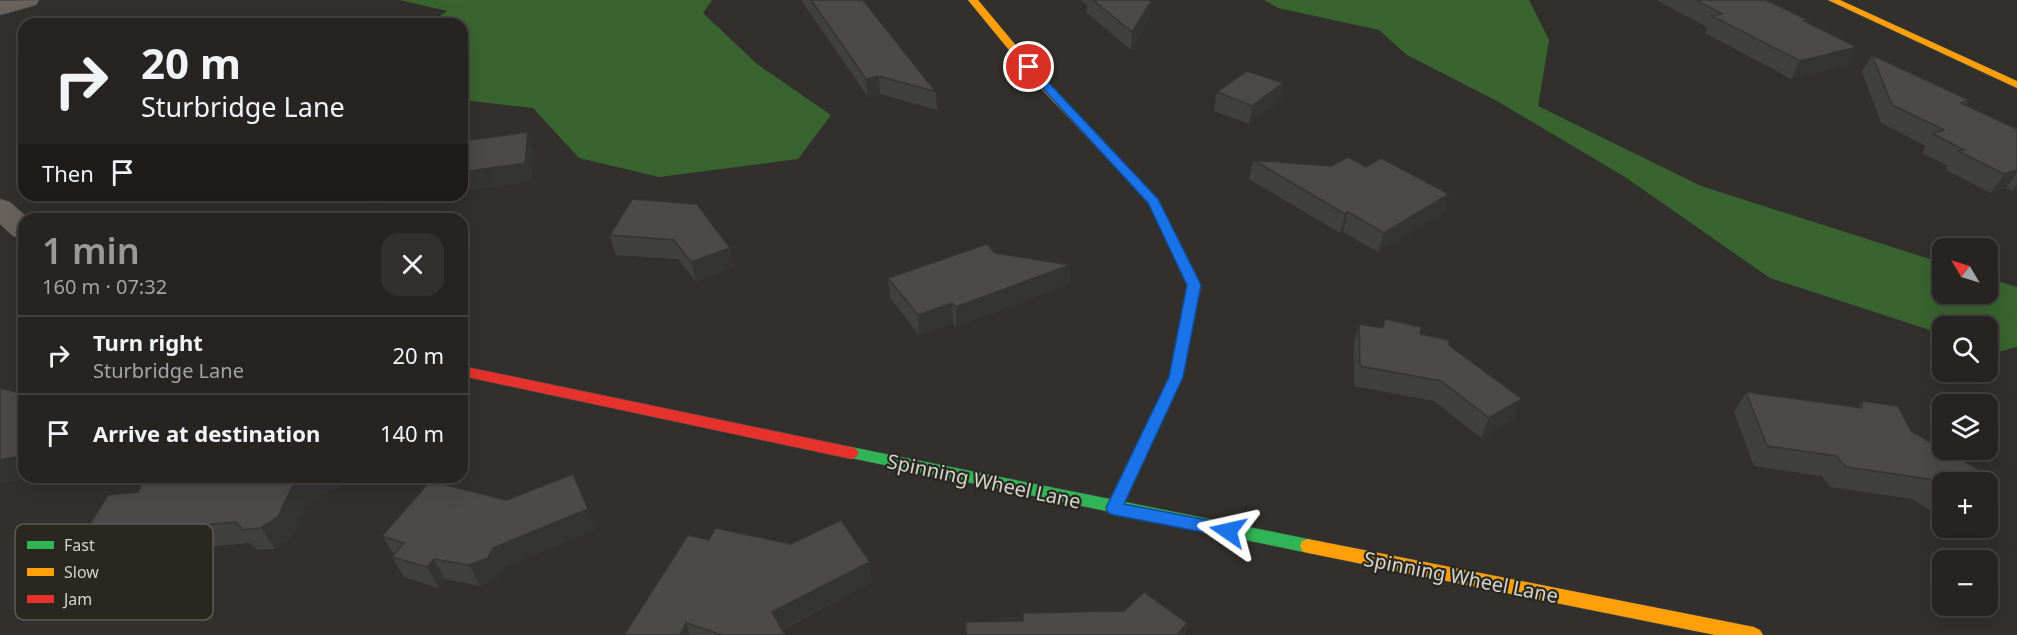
<!DOCTYPE html>
<meta charset="utf-8">
<style>
:root{--surface:#252421;--page:#31302e;--text:#f1f3f6;--muted:#a3a4a5;--line:#42413f;--accent:#9a9995}
body{margin:0;font-family:"Noto Sans",sans-serif;background:var(--page);color:var(--text);height:100vh;display:flex;flex-direction:column;font-size:22px;white-space:nowrap}
*{box-sizing:border-box;margin:0}
p{font-size:20px;color:var(--muted)}
.icon{flex:none;width:33px;height:33px;fill:none;stroke:currentColor;stroke-width:2;stroke-linecap:round;stroke-linejoin:round}
.map{position:relative;flex:1;overflow:hidden}
.drawer{position:absolute;left:18px;top:213px;width:450px;height:270px;display:flex;flex-direction:column;background:var(--surface);border-radius:18px;box-shadow:0 6px 24px #0002,0 0 0 2px var(--line)}
.drawer>*{flex:none}
.hud{position:absolute;left:18px;top:18px;width:450px;height:183px;border-radius:18px;box-shadow:0 6px 24px #0002,0 0 0 2px var(--line);background:#252421;color:var(--text);overflow:hidden}
.needle{width:39px;rotate:308deg}
.controls{position:absolute;left:1932px;top:238px;display:grid;gap:12px}
.controls a{display:grid;place-items:center;width:66px;height:66px;border-radius:12px;background:var(--surface);box-shadow:0 6px 24px #0002,0 0 0 2px var(--line);font-size:30px}
.pin{position:absolute;display:grid;place-items:center;width:51px;height:51px;color:#fff;margin:-26px;border:3px solid #fff;border-radius:50%;box-shadow:0 2px 6px #0007}
.me{position:absolute;width:66px;margin:-33px;rotate:281deg;stroke-linejoin:round;filter:drop-shadow(0 0 4px #0008)}
.turn{display:flex;align-items:center;gap:21px;height:126px;padding:0 24px;font-size:27px}
.turn .icon{width:78px;height:78px;stroke-width:2.5}
.turn b{display:block;font-size:42px;line-height:51px}
.then{display:flex;align-items:center;height:57px;padding:0 24px;background:#0003;gap:12px;font-size:22px}
.round{display:grid;place-items:center;flex:none;width:63px;height:63px;border-radius:18px;background:var(--page)}
.headline{display:flex;align-items:center;justify-content:space-between;height:102px;padding:0 24px}
h1{font-size:36px;font-weight:600;line-height:45px;color:var(--accent)}
ul{padding:0;list-style:none}
li{display:flex;align-items:center;gap:18px;height:78px;padding:0 24px;border-top:2px solid var(--line)}
li div{flex:1}
li b{display:block;font-size:22px}
li em{font-style:normal}
.map>svg:first-child{display:block}
.forest{fill:#3a642f}
.lines{fill:none;stroke-linecap:round;stroke-linejoin:round}
.street-casing{stroke:#4d4c4a;stroke-width:1}
.fast-casing{stroke:#4d4c4a;stroke-width:1}
.slow-casing{stroke:#4d4c4a;stroke-width:1}
.jam-casing{stroke:#4d4c4a;stroke-width:1}
.street{fill:#69615b;fill-rule:evenodd}
.fast{fill:#30b455;fill-rule:evenodd}
.slow{fill:#ff9f0a;fill-rule:evenodd}
.jam{fill:#e5322d;fill-rule:evenodd}
.wall{fill:#40403f}
.shaded-wall{fill:#343433}
.building{fill:#4b4a49;stroke:#343433;stroke-width:1.5}
.route{fill:#1a73e8;stroke:#114b97;stroke-width:1.5}
.labels{text-anchor:middle;dominant-baseline:central;stroke-width:4.5;stroke-linejoin:round;paint-order:stroke}
.street-label{font-size:20px;fill:#d3d2cd;stroke:#292820}
.key{fill:#292820;stroke:#5c5b54;stroke-width:1.5}
.key-label{font-size:16px;fill:#d3d2cd}
</style>
<div class="map">
<svg width="2017" height="635" viewBox="0 0 2017 635">
<rect width="100%" height="100%" fill="#31302c"/>
<!-- forest -->
<path class="forest" d="M400 0H712L703 13 757 64 831 115 798 159 659 177 579 158 533 108 462 100V24H428L447 11Z
M1264 0H1529L1549 40 1538 106 1701 186 1942 263V294H1988V278L2017 287V347L1998 352 1988 349V327H1942V334L1770 278 1625 177 1497 101 1407 55 1379 30 1278 8Z"/>
<g class="lines">
<defs>
<path id="street" d="M39 0 36 5 0 15V1Z
M0 199 10 202 29 219H24V239L13 236 0 224Z"/>
<path id="fast" d="M1167 225 1173 229 1201 285 1183 377 1125 502 1308 539 1314 541 1316 546 1314 551 1308 553 846 457 843 453 846 449 851 447 1110 499 1169 377 1187 285 1161 229Z"/>
<path id="slow" d="M968 0H978L1044 79 1158 199 1173 229 1171 232H1163L1149 203 1036 83Z
M1828 0H1840L2017 81V88Z
M1308 539 1754 627 1760 630 1763 635H1715L1308 553 1302 551 1300 546 1302 541Z"/>
<path id="jam" d="M462 366 851 447 856 449 859 453 856 457 851 459 462 376Z"/>
</defs>
<!-- street casing -->
<use href="#street" class="street-casing"/>
<!-- fast casing -->
<use href="#fast" class="fast-casing"/>
<!-- slow casing -->
<use href="#slow" class="slow-casing"/>
<!-- jam casing -->
<use href="#jam" class="jam-casing"/>
<!-- street -->
<use href="#street" class="street"/>
<!-- fast -->
<use href="#fast" class="fast"/>
<!-- slow -->
<use href="#slow" class="slow"/>
<!-- jam -->
<use href="#jam" class="jam"/>
</g>
<!-- wall -->
<path class="wall" d="M801 0H863L936 92 937 110 880 94 868 97Z
M1081 0H1149L1150 19 1131 50 1087 13V5Z
M1656 0H1766L1807 23 1857 47 1847 65 1791 79 1705 33 1707 27Z
M1872 55 1969 100 1966 105 2017 129V189L2012 191 2006 188 1991 193 1946 170 1948 166 1922 153 1926 146 1881 123 1862 72Z
M1283 83 1280 101 1249 124 1214 111 1217 92Z
M1253 160 1331 166 1366 167 1449 194 1443 213 1378 252 1343 232 1340 233 1249 179Z
M632 199 730 248 734 267 696 282 678 259 616 255 610 235Z
M995 253 1070 265 1069 284 956 327 953 323 919 335 890 298 888 278Z
M1385 319 1420 334 1449 345 1514 419 1481 438 1434 401 1354 386V344L1359 324 1382 328Z
M1746 392 1858 407 1862 401 1911 431 1942 483V518L1912 499 1831 487 1821 476 1754 466 1734 412Z
M138 492 305 507 292 537 275 549 258 550 249 543 173 550 166 564 91 571 73 551Z
M596 529 503 568 498 578 480 586 445 579 439 588 404 577 392 557 394 555 382 536Z
M709 540 870 562 872 582 782 630 785 635H624Z"/>
<!-- shaded-wall -->
<path class="shaded-wall" d="M1151 2 1150 19 1131 50 1132 32Z
M1857 47 1847 65 1791 79 1800 61Z
M879 76 880 94 868 97 866 79Z
M1283 83 1280 101 1249 124 1252 106Z
M528 132 534 151 531 182 462 192V172Z
M2017 170V172L2006 188 1991 193 2004 174Z
M2017 184V189L2012 191Z
M1449 194 1443 213 1378 252 1384 233Z
M218 195H226L220 198Z
M371 195H438L374 204Z
M1348 212 1343 232 1340 233 1345 214Z
M730 248 734 267 696 282 691 262Z
M1070 265 1069 284 956 327V307Z
M952 303 953 323 919 335 918 315Z
M1522 399 1514 419 1481 438 1489 418Z
M24 455V477H34L0 484V460Z
M309 477H354L305 507 292 537 275 549 261 528 292 487Z
M588 509 596 529 503 568 498 578 480 586 469 565 493 548Z
M157 530 173 550 166 564 150 543Z
M434 559 445 579 439 588 427 567Z
M870 562 872 582 776 632 772 612Z
M686 623 690 635H680Z
M1187 623 1185 635H1177Z"/>
<!-- building -->
<path class="building" d="M811 0H863L936 92 879 76 866 79Z
M1093 0H1149L1151 2 1132 32Z
M1696 0H1766L1808 20 1804 21 1857 47 1800 61 1712 16 1722 14Z
M199 20 195 24H188Z
M1872 55 1969 100 1961 103 2017 129V170L2004 174 1958 151 1964 150 1933 134 1944 130 1892 105Z
M1247 71 1283 83 1252 106 1217 92Z
M528 132 525 163 462 172V141Z
M1348 157 1366 167 1381 158 1449 194 1384 233 1348 212 1345 214 1253 160 1331 166Z
M632 199 697 204 730 248 691 262 674 240 610 235Z
M987 244 995 253 1070 265 956 307 952 303 918 315 888 278Z
M1385 319 1421 327 1420 334 1449 340V345L1522 399 1489 418 1441 381 1360 366 1359 324 1383 328Z
M0 388 24 394V455L0 460Z
M1746 392 1862 408V401L1898 406 1911 431 1942 449V450H1944L1989 475 1980 483H1942V487L1929 479 1846 467 1836 456 1767 446Z
M573 474 588 509 493 548 488 558 469 565 434 559 427 567 392 557 404 543 382 536 430 481 506 500Z
M146 477H309L292 487 278 517 261 528 243 530 235 522 157 530 150 543 73 551 108 495 138 492Z
M841 520 870 562 772 612 785 635H722L686 623 680 635H624L688 535 709 540 715 528 791 544Z
M1144 592 1187 623 1177 635H966V622L1023 621V613L1124 611Z"/>
<!-- route -->
<path class="route" d="M1025 65H1032L1158 199 1201 285 1183 377 1124 504 1228 524 1234 526 1237 531 1234 536 1228 537 1114 515 1108 513 1106 508 1169 377 1187 285 1148 203 1025 69Z"/>
<g class="labels">
<!-- street labels -->
<g class="street-label">
<text transform="translate(984 481) rotate(12)">Spinning Wheel Lane</text>
<text transform="translate(1461 577) rotate(11)">Spinning Wheel Lane</text>
</g>
</g>
<!-- legend -->
<rect x="15" y="524" width="198" height="96" rx="9" class="key"/>
<rect x="27" y="541" width="27" height="8" fill="#30b455"/>
<rect x="27" y="568" width="27" height="8" fill="#ff9f0a"/>
<rect x="27" y="595" width="27" height="8" fill="#e5322d"/>
<g class="key-label">
<text x="64" y="551">Fast</text>
<text x="64" y="578">Slow</text>
<text x="64" y="605">Jam</text>
</g>
</svg>
<div class="controls">
<a><svg class="needle" viewBox="-14 -14 28 28"><path d="M0-13l5 13h-10z" fill="#e53935"/><path d="M0 13l5-13h-10z" fill="#a3a4a5"/></svg></a>
<a><svg class="icon" aria-label="search" viewBox="0 0 24 24"><circle cx="10" cy="10" r="6"/><path d="M15 15l6 6"/></svg></a>
<a><svg class="icon" aria-label="layers" viewBox="0 0 24 24"><path d="M12 4l9 5-9 5-9-5zM3 14l9 5 9-5"/></svg></a>
<a>+</a>
<a>−</a>
</div>
<div class="pin" style="left:1029px;top:67px;background:#d93025"><svg class="icon" aria-label="arrive" viewBox="0 0 24 24"><path d="M6 21V4h12l-3 4 3 4H6"/></svg></div>
<svg class="me" style="left:1228px;top:531px" viewBox="-20 -20 40 40"><path d="M0-17L14 15 0 8-14 15z" fill="#1a73e8" stroke="#fff" stroke-width="4"/></svg>
<div class="hud">
<div class="turn"><svg class="icon" aria-label="right" viewBox="0 0 24 24"><path d="M7 20v-9h11M14 6l5 5-5 5"/></svg><div><b>20 m</b>Sturbridge Lane</div></div>
<div class="then">Then<svg class="icon" aria-label="arrive" viewBox="0 0 24 24"><path d="M6 21V4h12l-3 4 3 4H6"/></svg></div>
</div>
<section class="drawer">
<div class="headline"><div><h1>1 min</h1><p>160 m · 07:32</p></div><a class="round"><svg class="icon" aria-label="close" viewBox="0 0 24 24"><path d="M6 6l12 12M18 6L6 18"/></svg></a></div>
<ul>
<li><svg class="icon" aria-label="right" viewBox="0 0 24 24"><path d="M7 20v-9h11M14 6l5 5-5 5"/></svg><div><b>Turn right</b><p>Sturbridge Lane</p></div><em>20 m</em></li>
<li><svg class="icon" aria-label="arrive" viewBox="0 0 24 24"><path d="M6 21V4h12l-3 4 3 4H6"/></svg><div><b>Arrive at destination</b></div><em>140 m</em></li>
</ul>
</section>
</div>
